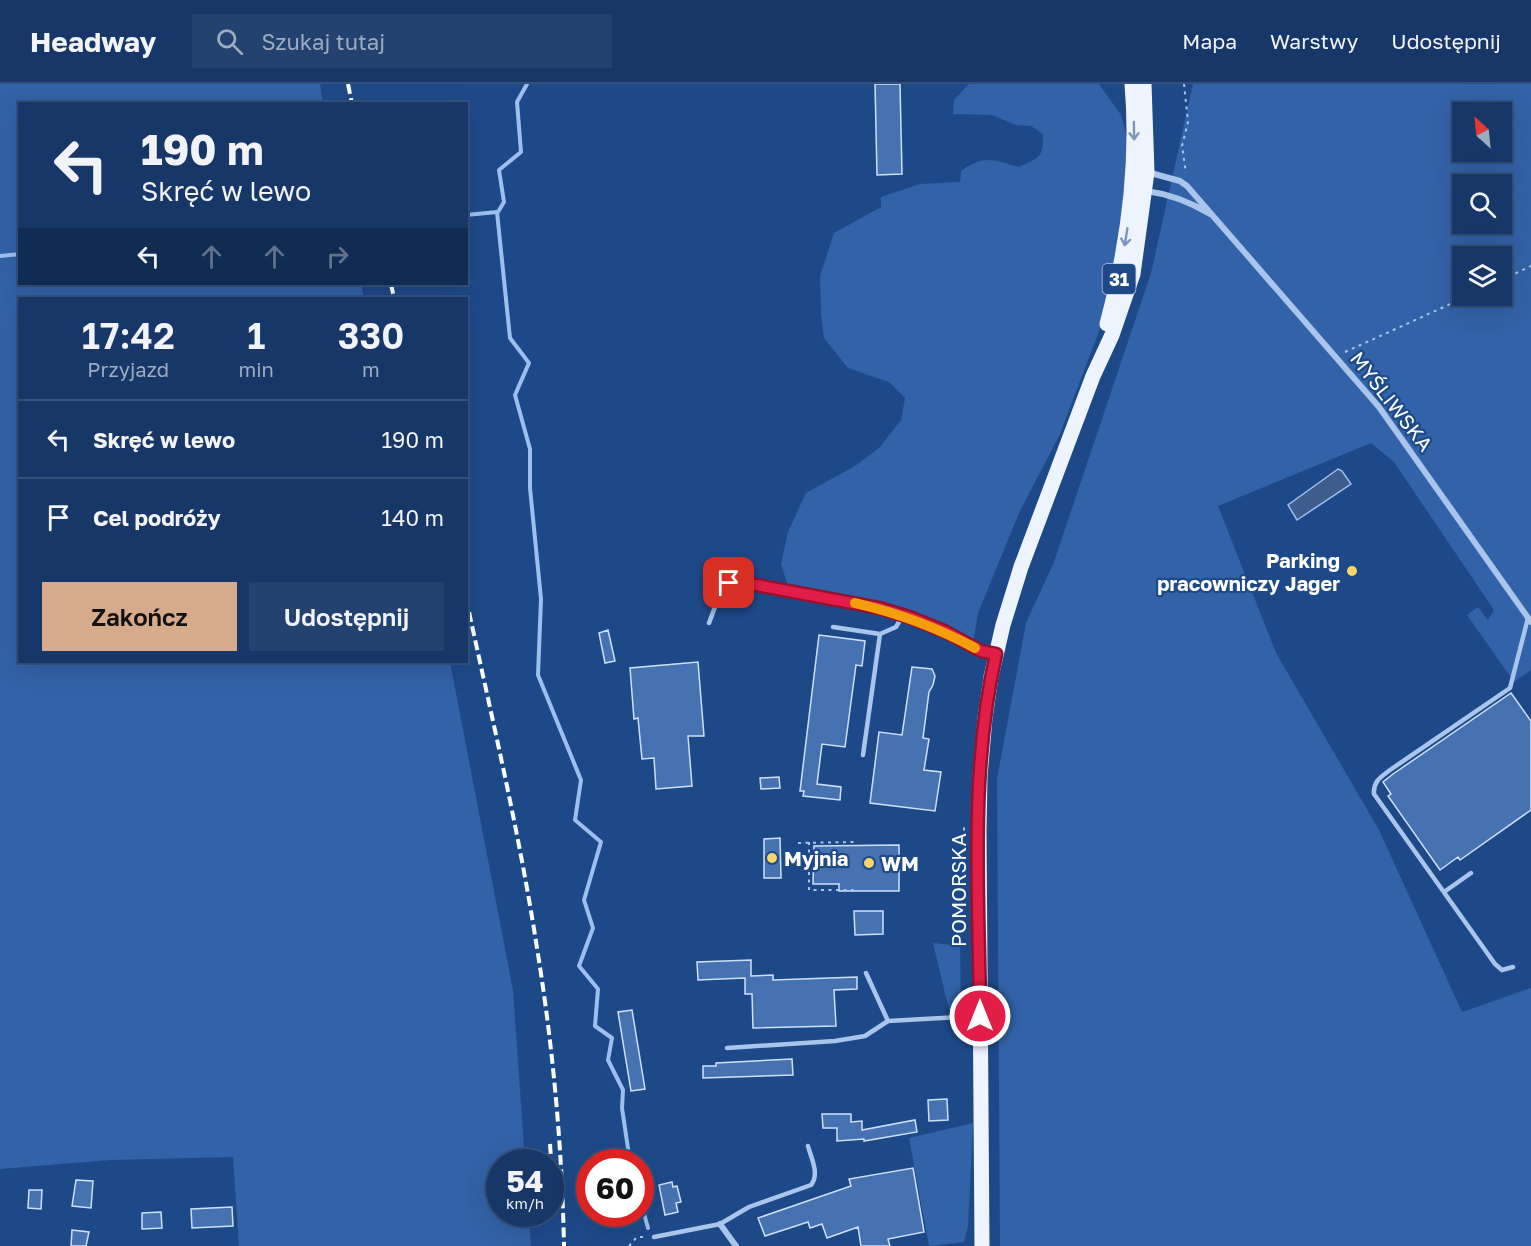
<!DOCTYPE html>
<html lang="pl">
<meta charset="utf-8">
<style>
:root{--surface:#163767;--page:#234270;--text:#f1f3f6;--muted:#9eacc0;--line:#35517b;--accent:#d6ab8b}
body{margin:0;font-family:"Golos Text",sans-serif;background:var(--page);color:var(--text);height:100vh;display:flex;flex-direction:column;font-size:22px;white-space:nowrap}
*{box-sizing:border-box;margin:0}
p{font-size:20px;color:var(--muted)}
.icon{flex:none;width:33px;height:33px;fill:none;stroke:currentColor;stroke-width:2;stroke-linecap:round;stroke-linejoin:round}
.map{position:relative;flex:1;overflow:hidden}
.drawer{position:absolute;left:18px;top:213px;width:450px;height:366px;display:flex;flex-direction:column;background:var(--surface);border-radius:0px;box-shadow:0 6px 24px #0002,0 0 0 2px var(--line)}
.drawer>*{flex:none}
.hud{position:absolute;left:18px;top:18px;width:450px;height:183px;border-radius:0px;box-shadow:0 6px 24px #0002,0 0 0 2px var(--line);background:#163767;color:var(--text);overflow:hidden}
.needle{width:39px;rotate:333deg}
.controls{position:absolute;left:1452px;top:18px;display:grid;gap:12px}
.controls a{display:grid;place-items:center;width:60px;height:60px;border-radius:0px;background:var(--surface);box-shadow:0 6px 24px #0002,0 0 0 2px var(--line);font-size:30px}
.speed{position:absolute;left:486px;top:1065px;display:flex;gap:12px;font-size:30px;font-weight:700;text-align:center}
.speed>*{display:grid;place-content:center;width:78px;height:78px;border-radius:50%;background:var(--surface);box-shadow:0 6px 24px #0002,0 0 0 2px var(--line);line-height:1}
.speed small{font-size:15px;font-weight:400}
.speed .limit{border:9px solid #d22;background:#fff;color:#111}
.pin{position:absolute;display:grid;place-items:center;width:51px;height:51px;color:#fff;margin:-26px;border-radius:12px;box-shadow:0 3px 9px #0006}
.me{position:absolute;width:66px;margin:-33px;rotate:0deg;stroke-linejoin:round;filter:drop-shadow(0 0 4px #0008)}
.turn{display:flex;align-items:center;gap:21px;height:126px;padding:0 24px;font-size:27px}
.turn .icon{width:78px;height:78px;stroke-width:2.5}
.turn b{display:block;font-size:42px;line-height:51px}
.lanes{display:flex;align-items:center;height:57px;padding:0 24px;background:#0003;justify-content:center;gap:30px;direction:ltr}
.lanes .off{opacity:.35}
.eta{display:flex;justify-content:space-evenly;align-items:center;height:102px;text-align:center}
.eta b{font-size:36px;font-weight:600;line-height:42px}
.button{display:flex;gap:12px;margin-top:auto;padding:12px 24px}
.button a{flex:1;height:69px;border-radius:0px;background:var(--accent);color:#111;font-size:24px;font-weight:600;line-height:69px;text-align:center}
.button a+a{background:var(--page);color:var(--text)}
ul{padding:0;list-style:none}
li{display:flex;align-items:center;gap:18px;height:78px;padding:0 24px;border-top:2px solid var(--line)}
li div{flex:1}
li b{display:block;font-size:22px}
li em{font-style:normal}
header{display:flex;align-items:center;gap:36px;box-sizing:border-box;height:84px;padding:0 30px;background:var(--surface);border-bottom:2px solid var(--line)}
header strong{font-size:28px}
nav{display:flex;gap:33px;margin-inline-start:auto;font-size:21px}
.search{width:420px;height:54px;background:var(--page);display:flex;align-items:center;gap:15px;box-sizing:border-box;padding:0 21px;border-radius:0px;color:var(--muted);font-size:22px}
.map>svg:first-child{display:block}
.green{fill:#3262a7;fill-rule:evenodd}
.water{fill:#3f5d8c;stroke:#9dbfed;stroke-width:1.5}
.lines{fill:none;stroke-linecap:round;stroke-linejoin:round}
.stream{stroke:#9dbfed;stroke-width:4}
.building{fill:#4772b2;stroke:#cee0f8;stroke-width:1.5}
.path{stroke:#a9c5eb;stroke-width:2;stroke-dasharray:3 4.5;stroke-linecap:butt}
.lane{stroke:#a9c5eb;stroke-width:4.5}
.street{stroke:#a9c5eb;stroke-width:6}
.primary{stroke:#eef4fe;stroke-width:15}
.rail{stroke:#fff;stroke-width:4;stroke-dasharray:10 4.5;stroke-linecap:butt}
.oneway{stroke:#7c96be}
.route-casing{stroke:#92132f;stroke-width:15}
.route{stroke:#e11d48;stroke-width:10}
.slow{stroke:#f59e0b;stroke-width:10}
.poi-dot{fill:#fad568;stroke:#1e4989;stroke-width:2}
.labels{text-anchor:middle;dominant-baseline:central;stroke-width:4.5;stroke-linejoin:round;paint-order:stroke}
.shield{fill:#1e4989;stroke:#bcc8dc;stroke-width:1.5}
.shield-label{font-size:18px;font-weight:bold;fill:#fff}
.street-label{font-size:20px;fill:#fff;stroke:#1e4989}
.poi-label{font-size:20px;font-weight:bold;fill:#fff;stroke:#1e4989;text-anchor:start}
</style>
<header>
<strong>Headway</strong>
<div class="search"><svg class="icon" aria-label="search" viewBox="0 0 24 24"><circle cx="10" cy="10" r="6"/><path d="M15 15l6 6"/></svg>Szukaj tutaj</div>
<nav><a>Mapa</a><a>Warstwy</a><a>Udostępnij</a></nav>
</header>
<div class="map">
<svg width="1531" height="1162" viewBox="0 0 1531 1162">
<rect width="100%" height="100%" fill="#1e4989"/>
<!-- green -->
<path class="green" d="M0 0H320L323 19 20 20V200H361L364 214H20V578H450L513 906 525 1078H500V1130H529L531 1162H239L233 1073 111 1076 0 1085Z
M969 0H1099L1121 31 1129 60 1117 174 1101 242 1060 350 1019 429 978 529 973 559C943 542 912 528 879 519 850 510 818 508 788 502L781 480 788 448 806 409 855 382 880 363 901 336 905 314 889 298 848 284 824 254 821 230 820 192 834 149 881 123V113L920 100 960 98 961 87C985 70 993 76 1019 83 1039 74 1044 73 1043 50L1031 42 1016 41 992 31 953 30 954 16Z
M1193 0H1531V586L1514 598 1467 531 1478 523 1488 536 1494 526 1394 378 1371 359 1218 422 1276 569 1379 746 1462 928 1531 904V1162H1000L997 695 1026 539 1054 478 1151 189ZM1462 28H1502V68H1462ZM1462 100H1502V140H1462ZM1462 172H1502V212H1462Z
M933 859 960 862 961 923 949 926Z
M973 1039 968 1142 964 1158 929 1162 909 1054Z"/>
<!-- water -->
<path class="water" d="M1338 385 1342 387 1351 400 1297 436 1288 421Z"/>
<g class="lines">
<!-- stream -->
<path class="stream" d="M498 128 504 118 499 86 521 68 517 18 527 0
M466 131 497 128 510 254 529 279 515 311 530 365V404L541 515 538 591 581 696 575 736 601 758 584 816 593 844 579 882 598 905 595 942 612 954 608 976 623 1006 622 1024 630 1078
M0 172 20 170
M640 1115 648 1144"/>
</g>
<!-- building -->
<path class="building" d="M875 0H900L902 90 877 91Z
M608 546 615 577 605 579 599 549Z
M819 551 865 557 862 582 856 581 845 663 822 660 817 700 841 703 840 716 803 712 804 707H800Z
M698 578 704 652H688L692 702 656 705 654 674 642 675 638 634 634 635 630 584Z
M912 583 932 585 935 592 933 601 929 608 923 654 929 655 924 686 941 688 935 727 870 719 879 648 902 651Z
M1511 609 1531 637V726L1460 776 1458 773 1440 786 1388 712 1391 710 1383 698 1393 690Z
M779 693 780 704 761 705 760 694Z
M780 754 781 794H764V755Z
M899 761V807H839V800H813L814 762Z
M854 827H883V850L855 851Z
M751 876V892L773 891V896L857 893V905L834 906 836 942 753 944 752 910H745V894L698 896 697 878Z
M632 926 645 1005 631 1007 618 928Z
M792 975 793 991 703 994V982H716V979Z
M947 1015 948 1036 929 1037 928 1016Z
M822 1030H851V1038L862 1037V1046L915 1036 917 1048 864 1057V1055L837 1057V1044H823Z
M913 1084 924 1148 888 1155 890 1162H861L858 1143 827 1154 822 1140 810 1144 808 1138 765 1152 758 1134 851 1102 849 1095Z
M76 1096 93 1097 91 1124 72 1122Z
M672 1098 673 1103 677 1102 681 1118 676 1119 678 1128 665 1131 659 1101Z
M29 1106H42L41 1125 28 1124Z
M232 1123 233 1142 192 1144 191 1125Z
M161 1128 162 1144 142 1145V1129Z
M72 1146 89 1148 86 1162H71Z"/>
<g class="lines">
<!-- path -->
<path class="path" d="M1184 0 1188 38 1182 62 1186 89
M1502 196 1531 182
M1345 268 1468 212
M809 758V806H856
M798 759 856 758
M964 769V739
M629 1162 637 1153H646"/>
<!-- lane -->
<path class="lane" d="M709 539C715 525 719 503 735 497L879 524 909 533 946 548 981 567 994 570
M833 543 880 550
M863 671 880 550 896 543 903 531
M1444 808 1471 789
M1513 883 1502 886 1495 880 1374 710C1373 697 1381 693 1390 686L1510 604 1528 534
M866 889 888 937
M727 964 835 957 865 952 888 937 978 932
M654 1153 720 1140 749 1123 811 1101C820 1090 811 1074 808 1062"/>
<!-- street -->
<path class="street" d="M1147 88 1180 97 1187 102 1379 323 1531 538
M1146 107C1170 110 1190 118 1210 130
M720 1140 736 1162"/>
<!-- primary -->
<path class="primary" d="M1107 240C1128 161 1139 82 1132 0
M982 1162 979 747 980 692 985 634 991 593 1003 541 1021 483 1093 292 1112 251 1133 190 1147 88 1144 0"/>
<!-- rail -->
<path class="rail" d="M348 0 352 20
M391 200 394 214
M466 514C491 630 519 747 537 864 553 963 562 1062 564 1162
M550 1060 554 1117"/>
</g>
<!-- one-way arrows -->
<defs><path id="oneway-shaft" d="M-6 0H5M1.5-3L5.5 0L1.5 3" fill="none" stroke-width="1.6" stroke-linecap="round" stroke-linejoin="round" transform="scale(1.5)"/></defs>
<g class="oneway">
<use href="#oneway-shaft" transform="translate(1134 47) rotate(89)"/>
<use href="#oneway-shaft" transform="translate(1126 153) rotate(99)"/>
</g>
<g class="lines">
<defs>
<path id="route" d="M729 499 735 497 879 524 909 533 946 548 981 567 996 570C969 688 979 812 980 932"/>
</defs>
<!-- route casing -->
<use href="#route" class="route-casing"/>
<!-- route -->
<use href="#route" class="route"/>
<!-- slow -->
<path class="slow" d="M855 519C898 529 936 543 975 564"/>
</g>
<!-- markers -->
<g class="poi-dot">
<circle cx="1352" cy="487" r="6"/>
<circle cx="772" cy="774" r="6"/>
<circle cx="869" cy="779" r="6"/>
</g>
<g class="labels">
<!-- shield labels -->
<rect class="shield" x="1102.5" y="180" width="33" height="30" rx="4.5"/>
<g class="shield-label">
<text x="1119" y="195">31</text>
</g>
<!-- street labels -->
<g class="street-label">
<text transform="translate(1392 317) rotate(52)">MYŚLIWSKA</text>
<text transform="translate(958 806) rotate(-90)">POMORSKA</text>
</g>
<!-- poi labels -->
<g class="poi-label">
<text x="1340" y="476" text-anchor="end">Parking<tspan x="1340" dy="23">pracowniczy Jager</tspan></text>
<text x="784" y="774">Myjnia</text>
<text x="881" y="779">WM</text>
</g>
</g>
</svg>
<div class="controls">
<a><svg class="needle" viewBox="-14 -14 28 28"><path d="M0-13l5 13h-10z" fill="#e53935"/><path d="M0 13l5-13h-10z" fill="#9eacc0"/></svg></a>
<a><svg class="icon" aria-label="search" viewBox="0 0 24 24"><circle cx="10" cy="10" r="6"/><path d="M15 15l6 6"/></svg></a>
<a><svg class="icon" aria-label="layers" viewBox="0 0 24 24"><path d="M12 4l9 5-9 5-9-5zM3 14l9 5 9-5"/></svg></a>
</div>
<div class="speed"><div>54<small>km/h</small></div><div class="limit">60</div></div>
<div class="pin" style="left:729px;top:499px;background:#d93025"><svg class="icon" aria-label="arrive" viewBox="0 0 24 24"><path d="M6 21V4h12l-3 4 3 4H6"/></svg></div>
<svg class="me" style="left:980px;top:932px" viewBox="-20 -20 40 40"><circle r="17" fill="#e11d48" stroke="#fff" stroke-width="3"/><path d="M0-11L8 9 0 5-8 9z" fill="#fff"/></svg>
<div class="hud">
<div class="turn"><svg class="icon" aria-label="left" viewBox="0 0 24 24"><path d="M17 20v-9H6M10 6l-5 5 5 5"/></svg><div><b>190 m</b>Skręć w lewo</div></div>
<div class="lanes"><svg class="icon" aria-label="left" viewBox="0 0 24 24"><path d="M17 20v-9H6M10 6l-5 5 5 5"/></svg><svg class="icon off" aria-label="ahead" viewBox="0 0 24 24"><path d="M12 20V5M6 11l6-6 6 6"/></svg><svg class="icon off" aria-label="ahead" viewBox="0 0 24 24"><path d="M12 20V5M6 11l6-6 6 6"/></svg><svg class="icon off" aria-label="right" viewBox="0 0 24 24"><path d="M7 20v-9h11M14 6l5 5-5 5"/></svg></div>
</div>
<section class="drawer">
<div class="eta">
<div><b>17:42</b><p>Przyjazd</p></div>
<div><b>1</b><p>min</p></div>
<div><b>330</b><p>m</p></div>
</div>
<ul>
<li><svg class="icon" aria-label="left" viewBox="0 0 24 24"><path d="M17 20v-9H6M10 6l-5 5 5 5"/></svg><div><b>Skręć w lewo</b></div><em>190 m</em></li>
<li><svg class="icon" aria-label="arrive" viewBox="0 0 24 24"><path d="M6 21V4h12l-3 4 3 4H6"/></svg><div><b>Cel podróży</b></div><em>140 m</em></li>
</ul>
<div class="button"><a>Zakończ</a><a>Udostępnij</a></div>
</section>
</div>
